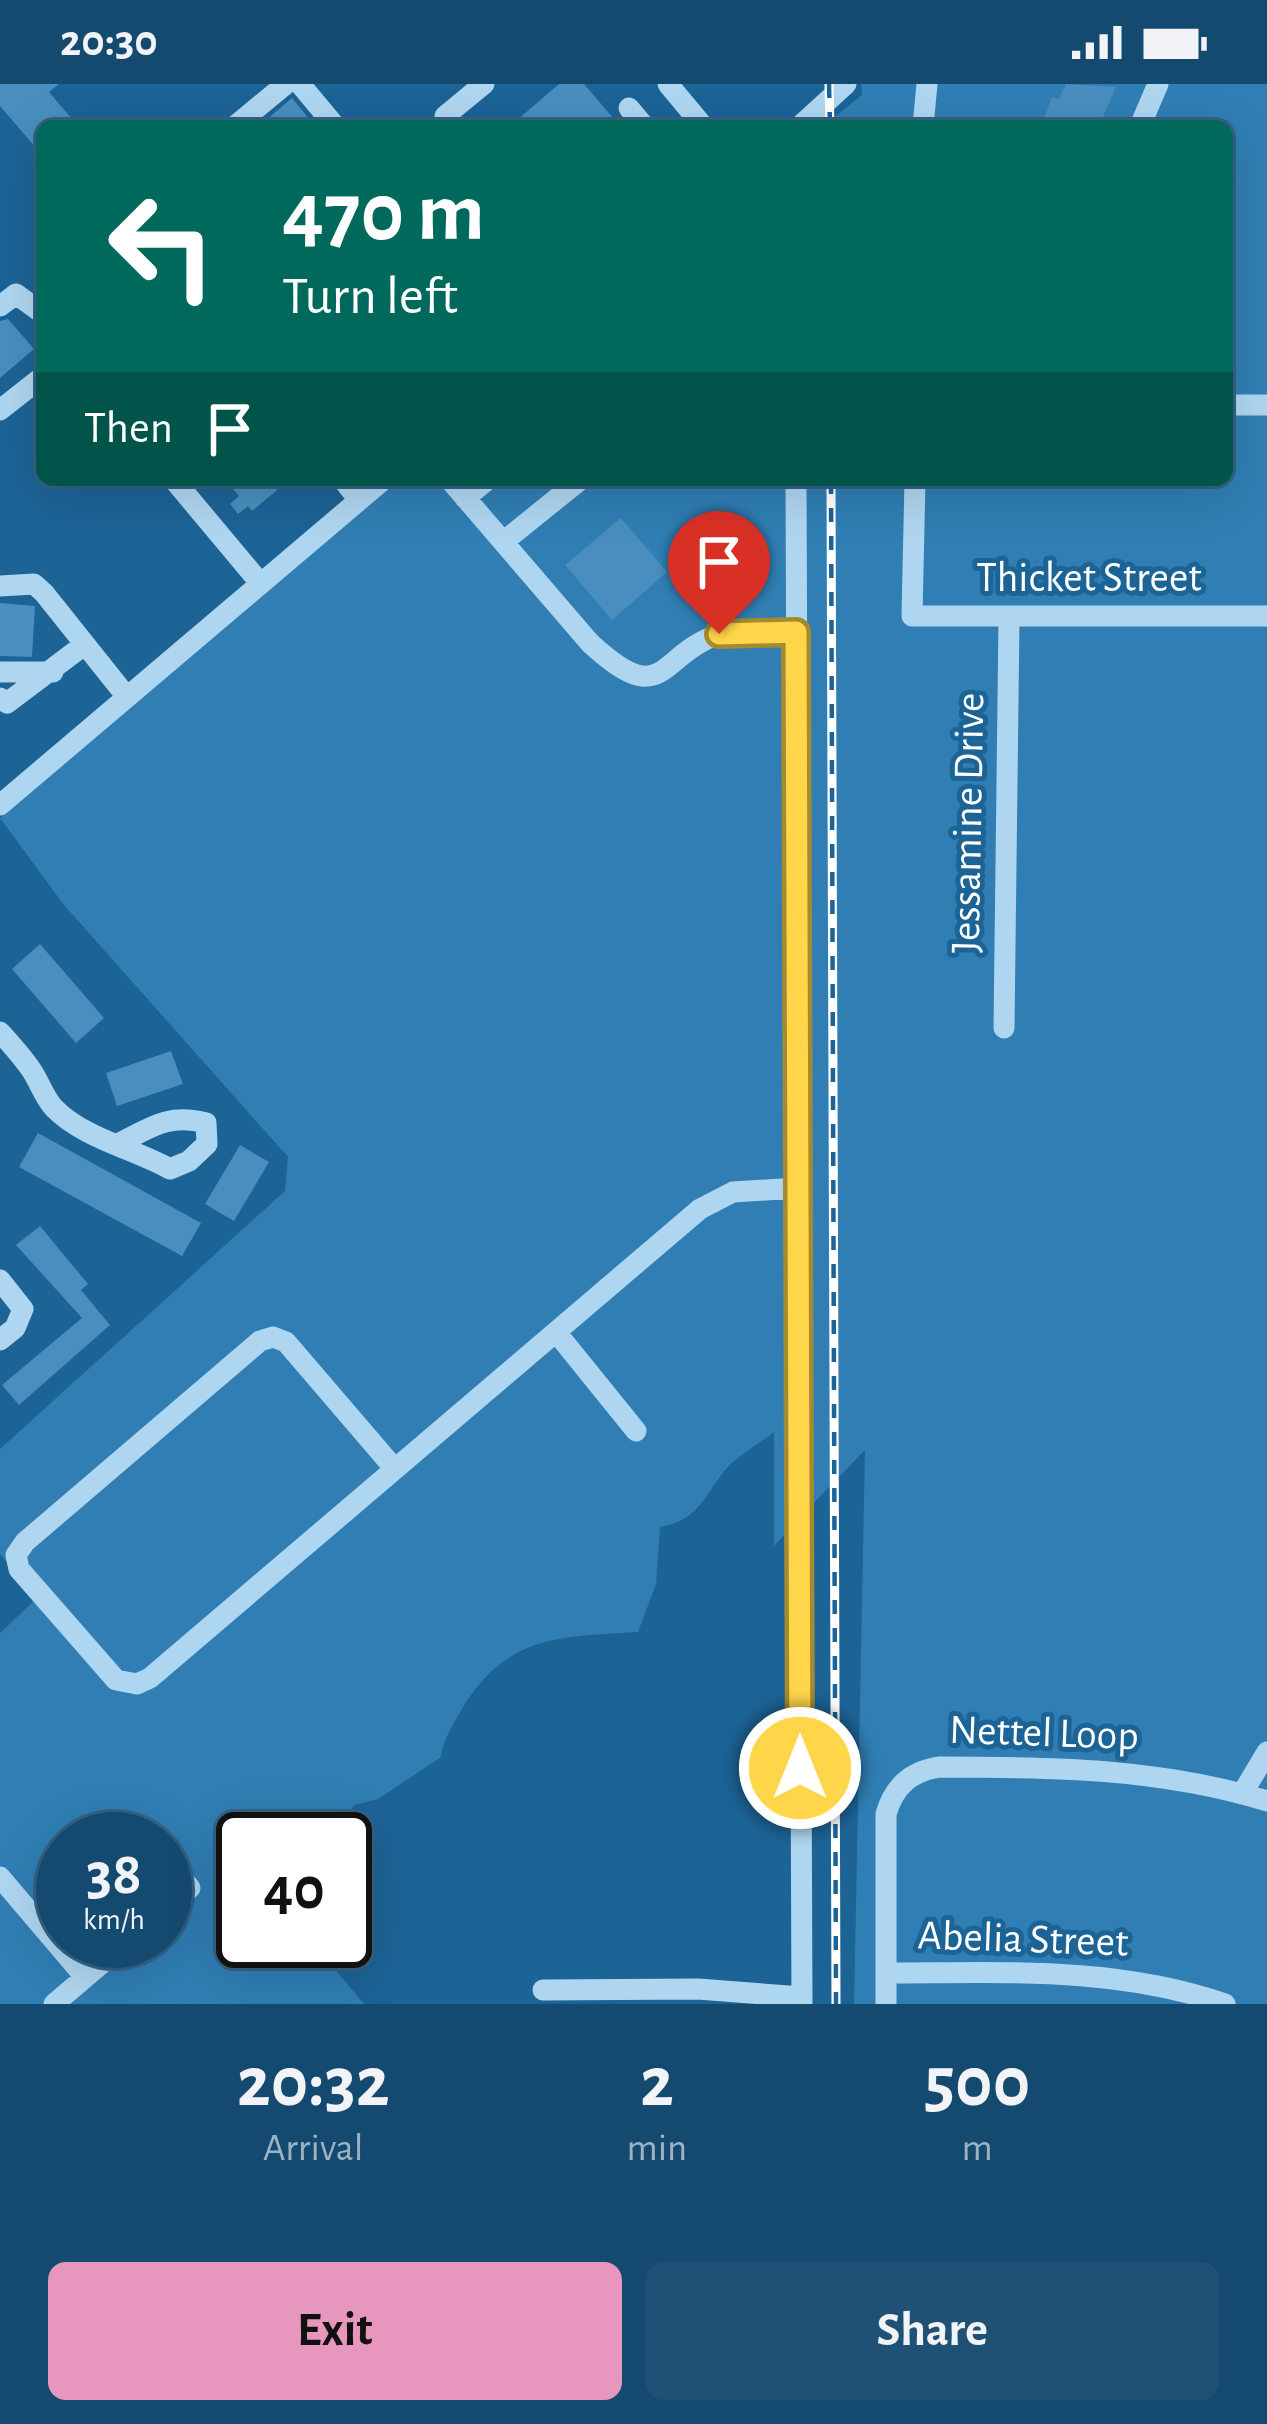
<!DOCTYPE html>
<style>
:root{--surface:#154a70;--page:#1e5175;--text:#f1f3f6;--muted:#9db3c3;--line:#346283;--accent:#e797bd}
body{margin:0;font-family:"Alegreya Sans",sans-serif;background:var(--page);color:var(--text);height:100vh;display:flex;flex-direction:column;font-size:45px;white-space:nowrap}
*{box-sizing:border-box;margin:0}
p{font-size:39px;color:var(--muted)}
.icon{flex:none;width:66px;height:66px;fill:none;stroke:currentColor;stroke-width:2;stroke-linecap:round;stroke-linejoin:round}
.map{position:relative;height:1920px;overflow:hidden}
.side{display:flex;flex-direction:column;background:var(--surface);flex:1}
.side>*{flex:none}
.banner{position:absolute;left:36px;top:36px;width:1197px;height:366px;border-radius:18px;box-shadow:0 12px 48px #0002,0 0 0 3px var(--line);background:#00695c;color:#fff;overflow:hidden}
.speed{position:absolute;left:36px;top:1728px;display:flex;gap:24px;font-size:60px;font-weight:700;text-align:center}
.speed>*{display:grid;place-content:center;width:156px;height:156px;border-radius:50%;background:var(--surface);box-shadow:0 12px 48px #0002,0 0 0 3px var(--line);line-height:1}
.speed small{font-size:30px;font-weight:400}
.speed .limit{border:6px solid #111;border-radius:18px;background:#fff;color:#111}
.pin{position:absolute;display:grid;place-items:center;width:102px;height:102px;color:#fff;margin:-123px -51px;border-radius:50% 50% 50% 0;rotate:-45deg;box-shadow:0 0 12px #0007}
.pin .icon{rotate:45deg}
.me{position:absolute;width:132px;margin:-66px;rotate:0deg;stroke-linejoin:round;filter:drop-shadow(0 0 9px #0008)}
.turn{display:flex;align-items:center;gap:42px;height:252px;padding:0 48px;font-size:54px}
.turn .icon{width:156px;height:156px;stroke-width:2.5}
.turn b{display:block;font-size:84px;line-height:102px}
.then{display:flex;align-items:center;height:114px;padding:0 48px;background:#0003;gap:24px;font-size:45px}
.eta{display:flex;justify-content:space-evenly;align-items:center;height:204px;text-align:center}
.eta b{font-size:72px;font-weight:700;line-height:84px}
.cta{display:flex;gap:24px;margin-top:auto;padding:24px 48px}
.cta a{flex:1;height:138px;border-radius:18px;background:var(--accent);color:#111;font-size:48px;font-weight:700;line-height:138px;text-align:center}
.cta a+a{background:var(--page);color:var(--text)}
.status{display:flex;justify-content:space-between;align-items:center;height:84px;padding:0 60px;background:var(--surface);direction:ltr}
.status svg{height:33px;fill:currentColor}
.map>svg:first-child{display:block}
.green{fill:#307eb4;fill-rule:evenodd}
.building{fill:#498ebe}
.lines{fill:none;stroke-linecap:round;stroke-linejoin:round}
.minor{stroke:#afd6f0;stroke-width:21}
.rail-casing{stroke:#fff;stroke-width:9}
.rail{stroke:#1c6396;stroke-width:4.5;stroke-dasharray:14;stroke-linecap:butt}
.route-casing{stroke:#a68a30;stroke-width:30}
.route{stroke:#ffd54a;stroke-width:21}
.labels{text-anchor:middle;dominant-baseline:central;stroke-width:10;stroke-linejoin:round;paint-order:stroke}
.street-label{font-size:42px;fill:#fff;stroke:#1c6396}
</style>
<div class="status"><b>20:30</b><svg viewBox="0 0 49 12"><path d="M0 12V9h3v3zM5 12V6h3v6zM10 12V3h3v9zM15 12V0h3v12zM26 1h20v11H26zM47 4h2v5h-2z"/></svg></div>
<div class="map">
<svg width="1267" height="1920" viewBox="0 0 1267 1920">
<rect width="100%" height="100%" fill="#1c6396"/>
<!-- green -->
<path class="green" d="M861 0H1267V1920H854L865 1366 807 1426 805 396H1227V42H823L862 11Z
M397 396H787L790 1445 774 1462V1348C761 1358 746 1367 733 1378 706 1403 705 1435 660 1443L656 1500 638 1548C557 1553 504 1551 459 1630 451 1644 443 1657 441 1673L378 1715 355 1721 317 1755H243V1857H311L364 1920H0V1549L37 1514 0 1470V1365L285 1107 288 1073 64 821 0 734ZM63 1755H165V1857H63Z"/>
<!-- building -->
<path class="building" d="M0 0H59L49 8 78 42H42V71L0 22Z
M559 0H584L620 42H510Z
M1066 0 1116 3 1099 42H1065L1044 35 1052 13 1059 15Z
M292 14 315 42H259Z
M8 235 34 265 0 294V237Z
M225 396H269L277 406 252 427 248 422 238 430 230 420 239 412Z
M621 434 667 488 612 536 565 481Z
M0 519 35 522 32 573 0 572Z
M40 860 104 934 76 959 12 885Z
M171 967 183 1000 117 1022 106 989Z
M38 1049 201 1139 182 1172 19 1083Z
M240 1061 269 1078 234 1137 205 1120Z
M40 1142 88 1200 81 1206 110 1241 19 1321 2 1301 82 1234 16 1161Z"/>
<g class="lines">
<!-- minor -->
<path class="minor" d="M300 0 335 42
M668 0 703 42
M629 24 644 42
M445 32 484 0
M235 42 286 0
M800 42 846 0
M923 42 927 0
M1140 42 1158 0
M0 222 16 210 42 229
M1227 321H1267
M0 326 42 293
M174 396 261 500
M343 396 359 416
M450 396 590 559C666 629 657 570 720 550 743 543 773 548 797 548
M796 396 802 1920
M915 396 912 532H1267
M465 414 487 396
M503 458 580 396
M0 502 34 500 44 509 127 613
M0 588H53
M0 614 7 619 84 561
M0 721 383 396
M1004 944 1009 534
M0 948C10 959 21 971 30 984 39 996 43 1012 54 1024 83 1054 134 1065 170 1085L189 1077 207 1060 206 1039C168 1029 150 1044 118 1060
M0 1196 23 1225 15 1244 0 1256
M556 1248 636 1347
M394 1384 286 1258 273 1253 260 1257 25 1458 16 1471 19 1485 116 1596 137 1600 150 1594 700 1125 733 1108 798 1104
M1242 1710 1267 1668
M0 1793 85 1893
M165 1825 190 1804 177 1789
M886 1889C1002 1889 1115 1882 1225 1920
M543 1906 698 1905 802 1913
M54 1920 128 1857
M886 1920V1730C894 1702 911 1687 940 1683 1052 1683 1159 1684 1267 1717"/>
<defs>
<path id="rail" d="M829 0 830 42
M831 396 836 1920"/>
</defs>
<!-- rail casing -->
<use href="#rail" class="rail-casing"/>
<!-- rail -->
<use href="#rail" class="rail"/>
</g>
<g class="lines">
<defs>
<path id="route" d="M719 550 796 548 800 1684"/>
</defs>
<!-- route casing -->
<use href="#route" class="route-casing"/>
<!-- route -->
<use href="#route" class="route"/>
</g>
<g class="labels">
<!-- street labels -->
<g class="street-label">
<text x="1089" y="494">Thicket Street</text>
<text transform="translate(968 739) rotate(-89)">Jessamine Drive</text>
<text transform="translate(1044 1649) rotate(2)">Nettel Loop</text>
<text transform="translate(1023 1855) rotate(2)">Abelia Street</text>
</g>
</g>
</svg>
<div class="speed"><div>38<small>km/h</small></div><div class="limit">40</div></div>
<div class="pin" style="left:719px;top:550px;background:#d93025"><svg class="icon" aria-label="arrive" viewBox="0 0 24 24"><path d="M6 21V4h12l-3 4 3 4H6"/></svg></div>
<svg class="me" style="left:800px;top:1684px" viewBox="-20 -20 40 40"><circle r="17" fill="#ffd54a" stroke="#fff" stroke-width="3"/><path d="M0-11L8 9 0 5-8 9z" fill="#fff"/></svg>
<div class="banner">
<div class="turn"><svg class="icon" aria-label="left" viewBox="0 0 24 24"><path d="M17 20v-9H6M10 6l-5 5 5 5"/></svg><div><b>470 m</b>Turn left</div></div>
<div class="then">Then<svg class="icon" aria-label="arrive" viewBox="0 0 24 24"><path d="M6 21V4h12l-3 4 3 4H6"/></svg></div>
</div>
</div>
<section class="side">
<div class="eta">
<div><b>20:32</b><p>Arrival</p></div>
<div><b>2</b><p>min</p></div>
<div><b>500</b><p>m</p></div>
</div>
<div class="cta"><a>Exit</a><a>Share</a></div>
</section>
